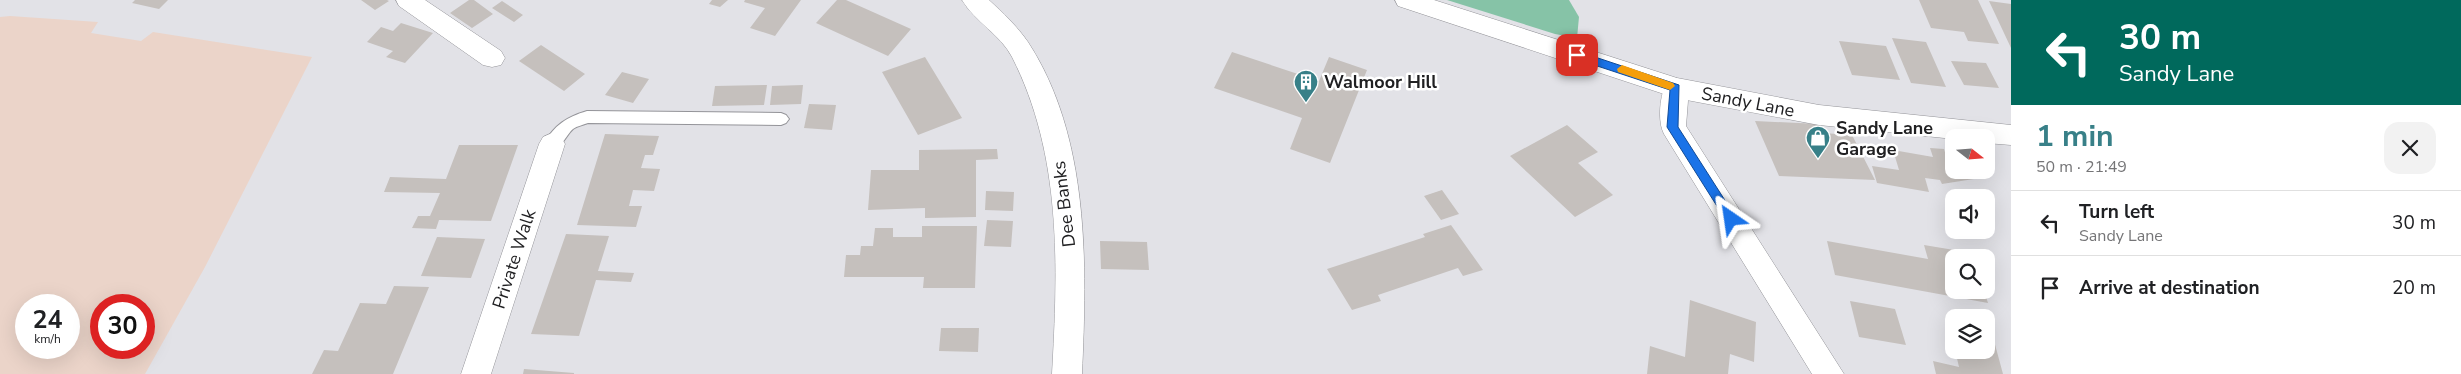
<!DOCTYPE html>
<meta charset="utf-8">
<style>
:root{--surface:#fff;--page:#f2f2f2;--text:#202124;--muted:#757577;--line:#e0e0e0;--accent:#388088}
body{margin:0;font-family:"Nunito Sans",sans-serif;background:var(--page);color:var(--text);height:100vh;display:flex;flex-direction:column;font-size:19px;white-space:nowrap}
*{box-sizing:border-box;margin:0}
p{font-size:16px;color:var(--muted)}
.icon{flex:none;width:28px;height:28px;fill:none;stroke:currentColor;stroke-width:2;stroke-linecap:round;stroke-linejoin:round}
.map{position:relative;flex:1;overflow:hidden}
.details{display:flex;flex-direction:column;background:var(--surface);width:450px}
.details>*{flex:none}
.banner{background:#00695c;color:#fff;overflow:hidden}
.needle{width:32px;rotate:107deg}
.tools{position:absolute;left:1945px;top:129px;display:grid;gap:10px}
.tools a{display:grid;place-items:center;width:50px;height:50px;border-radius:10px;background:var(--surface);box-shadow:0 5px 20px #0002;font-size:25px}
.speed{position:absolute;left:15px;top:294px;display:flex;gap:10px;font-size:25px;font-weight:700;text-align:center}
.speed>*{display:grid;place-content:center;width:65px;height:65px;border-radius:50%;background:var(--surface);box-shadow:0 5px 20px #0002;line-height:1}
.speed small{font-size:12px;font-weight:400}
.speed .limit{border:8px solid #d22;background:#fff;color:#111}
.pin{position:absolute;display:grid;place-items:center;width:42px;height:42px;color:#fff;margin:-21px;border-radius:10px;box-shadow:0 2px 8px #0006}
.me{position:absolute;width:55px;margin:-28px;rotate:328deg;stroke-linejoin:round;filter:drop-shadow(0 0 4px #0008)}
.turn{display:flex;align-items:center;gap:18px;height:105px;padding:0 25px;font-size:22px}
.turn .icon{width:65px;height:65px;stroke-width:2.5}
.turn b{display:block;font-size:35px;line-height:42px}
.round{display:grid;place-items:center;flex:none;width:52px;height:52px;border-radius:15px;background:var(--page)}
.summary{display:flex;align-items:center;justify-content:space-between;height:85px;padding:0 25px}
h1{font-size:30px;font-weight:700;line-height:38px;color:var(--accent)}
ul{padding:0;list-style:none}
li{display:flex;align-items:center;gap:15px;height:65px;padding:0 25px;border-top:1px solid var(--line)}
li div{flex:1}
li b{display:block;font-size:19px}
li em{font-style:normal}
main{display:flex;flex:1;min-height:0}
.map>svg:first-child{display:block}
.education{fill:#ebd4c9;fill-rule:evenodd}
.green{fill:#86c3a7}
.building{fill:#c5c0bd}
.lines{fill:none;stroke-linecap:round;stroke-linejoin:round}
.service-casing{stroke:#949499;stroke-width:2}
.minor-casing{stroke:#949499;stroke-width:1}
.secondary-casing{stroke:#949499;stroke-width:1}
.service{fill:#fff;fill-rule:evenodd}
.minor{fill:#fff;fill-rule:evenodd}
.secondary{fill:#fff;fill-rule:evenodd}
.route{fill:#1a73e8;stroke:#114b97}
.slow{fill:#f59e0b}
.labels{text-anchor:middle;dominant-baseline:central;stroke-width:5;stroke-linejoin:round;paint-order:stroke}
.poi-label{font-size:18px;font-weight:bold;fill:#202022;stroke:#fff;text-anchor:start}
.street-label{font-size:18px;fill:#202022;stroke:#fff}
</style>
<main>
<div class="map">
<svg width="2011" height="374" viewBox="0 0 2011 374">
<rect width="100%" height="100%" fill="#e2e2e7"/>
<!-- education -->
<path class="education" d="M10 16 98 22 91 33 141 41 153 32 312 57 205 267 145 374H0V17ZM26 305H69V348H26ZM101 305H144V348H101Z"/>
<!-- green -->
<path class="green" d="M1447 0H1569L1579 17 1577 38 1555 34Z"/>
<!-- building -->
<path class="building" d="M135 0H168L159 9 132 3Z
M361 0H387L389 1 375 10Z
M469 0H474L493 14 472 28 450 13Z
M712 0H728L720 7 709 4Z
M745 0H801L775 36 750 28 765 8 744 2Z
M837 0H846L911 29 888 56 816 23Z
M1919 0H1978L1999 44 1968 41 1964 32 1931 28Z
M502 1 523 15 514 22 492 8Z
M1989 1 2011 4V48Z
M401 23 433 33 405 63 386 57 393 51 367 42 381 27 393 31Z
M1892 38 1926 42 1946 87 1911 83Z
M1839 41 1886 46 1900 80 1852 75Z
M541 45 585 74 564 91 519 61Z
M1232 52 1319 81 1329 57 1367 70 1330 163 1290 149 1302 118 1214 88Z
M925 57 962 118 918 135 882 72Z
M1951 61 1986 63 1999 88 1964 85Z
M622 72 649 79 633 103 605 95Z
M767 85 764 105 712 106 715 86Z
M803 85 801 104 770 105 772 86Z
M809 104 836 105 832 130 804 128Z
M1755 121 1819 124 1823 133 1852 135 1875 180 1779 176Z
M1567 125 1598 152 1578 163 1613 195 1575 217 1510 156Z
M605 134 659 136 653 155H645L641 168 660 169 654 191 633 190 629 206H642L636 227 577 225Z
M459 145H518L491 221 439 220 436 229 412 228 418 216H430L440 193 384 192 390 177 446 179Z
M1930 148 1944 149 1947 159 1954 160V170H1978L1980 178 1942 184 1940 180 1925 178 1929 192 1877 183 1872 166 1899 170 1893 150 1933 157Z
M997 149 998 159 976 160V217L925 218V208L868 210 871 170H919V150Z
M1442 190 1459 214 1441 220 1424 196Z
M986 191 1014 192 1013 211 985 210Z
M987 220 1013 221 1011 247 984 246Z
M1451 225 1483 270 1463 276 1458 268 1378 295 1381 301 1352 310 1327 269 1425 237 1423 234Z
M922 226H977L975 288H923L924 277H844L846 255H860L861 246H873L875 228H893V237H922Z
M566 234 609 236 598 271 634 273 631 282 596 280 579 336 531 334Z
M437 237 485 239 471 278 421 276Z
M1100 241 1147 242 1149 270 1101 269Z
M1827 241 1928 259 1924 245 1972 253 1974 258H1954V290H1984L1988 303 1835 275Z
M394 286 429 287 393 374H312L324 350 338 351 360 303 386 304Z
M1690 300 1756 322 1754 362 1730 354 1728 374H1647L1650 346 1685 357Z
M1850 301 1895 309 1906 345 1859 337Z
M1948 317 1954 318V339H1953Z
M1986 325 1990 326 2003 374H1936L1933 361 1959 367 1955 350H1986Z
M941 328H979L978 352 939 351Z
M524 369 574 373V374H523Z"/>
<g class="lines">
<defs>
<path id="service" d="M587 111 781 113 786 115 789 119 786 123 781 125 588 123C583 125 577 126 573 129 564 137 561 153 546 148L544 144C554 125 567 117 587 111Z"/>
<path id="minor" d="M396 0H425L501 51 505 58 501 65 492 67 483 65 399 6Z
M962 0H989C1003 13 1017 26 1028 42 1090 137 1087 265 1082 374H1052C1058 267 1062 155 1012 57 1000 34 975 22 962 0Z
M1676 78 1685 81 1689 88 1686 126 1844 374H1812L1664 134C1657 121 1660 94 1667 81Z
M552 133 561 137 565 144 491 374H461L539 144 543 137Z"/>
<path id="secondary" d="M1395 0H1434L1677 78 1819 105 2011 125V145L1986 143V138H1954V139L1819 125 1676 98 1398 6Z"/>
</defs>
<!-- service casing -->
<use href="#service" class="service-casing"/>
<!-- minor casing -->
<use href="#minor" class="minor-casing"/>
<!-- secondary casing -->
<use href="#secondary" class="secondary-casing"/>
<!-- service -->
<use href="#service" class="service"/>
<!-- minor -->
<use href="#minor" class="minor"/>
<!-- secondary -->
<use href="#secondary" class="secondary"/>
</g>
<!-- route -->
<path class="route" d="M1577 51 1679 85 1678 127 1735 216V222H1727L1667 127 1670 90 1573 58 1571 55Z"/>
<!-- slow -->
<path class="slow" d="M1622 65 1673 83 1675 86 1670 90 1618 72 1617 69Z"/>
<!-- icons -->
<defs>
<symbol id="building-pin" viewBox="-11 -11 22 30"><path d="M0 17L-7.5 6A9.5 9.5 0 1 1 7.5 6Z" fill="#388088" stroke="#fff"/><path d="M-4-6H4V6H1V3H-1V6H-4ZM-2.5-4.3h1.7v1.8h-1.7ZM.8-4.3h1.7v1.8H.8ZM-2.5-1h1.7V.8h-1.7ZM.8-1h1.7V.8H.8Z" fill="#fff"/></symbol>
<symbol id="shop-pin" viewBox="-11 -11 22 30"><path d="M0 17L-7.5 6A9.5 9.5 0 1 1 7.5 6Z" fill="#388088" stroke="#fff"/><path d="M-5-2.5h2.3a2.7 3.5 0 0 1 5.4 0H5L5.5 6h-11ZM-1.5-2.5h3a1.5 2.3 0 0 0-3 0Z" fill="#fff"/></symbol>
</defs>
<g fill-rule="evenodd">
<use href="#building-pin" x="1292" y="68" width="28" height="38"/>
<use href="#shop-pin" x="1804" y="124" width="28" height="38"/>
</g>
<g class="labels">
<!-- poi labels -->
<g class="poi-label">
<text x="1324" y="82">Walmoor Hill</text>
<text x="1836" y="128">Sandy Lane<tspan x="1836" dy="21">Garage</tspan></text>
</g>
<!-- street labels -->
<g class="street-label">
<text transform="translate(1748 102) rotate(11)">Sandy Lane</text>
<text transform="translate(1064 204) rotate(-97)">Dee Banks</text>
<text transform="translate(514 259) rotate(-72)">Private Walk</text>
</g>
</g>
</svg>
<div class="tools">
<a><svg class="needle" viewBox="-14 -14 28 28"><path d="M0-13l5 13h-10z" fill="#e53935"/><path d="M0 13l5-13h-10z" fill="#757577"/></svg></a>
<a><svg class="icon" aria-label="sound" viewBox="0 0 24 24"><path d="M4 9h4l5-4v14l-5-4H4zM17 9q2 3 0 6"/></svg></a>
<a><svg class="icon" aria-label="search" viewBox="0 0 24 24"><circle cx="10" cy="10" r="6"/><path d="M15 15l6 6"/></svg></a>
<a><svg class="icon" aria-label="layers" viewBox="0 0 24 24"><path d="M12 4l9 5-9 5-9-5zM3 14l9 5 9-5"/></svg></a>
</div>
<div class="speed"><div>24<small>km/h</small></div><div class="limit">30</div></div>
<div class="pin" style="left:1577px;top:55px;background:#d93025"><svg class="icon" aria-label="arrive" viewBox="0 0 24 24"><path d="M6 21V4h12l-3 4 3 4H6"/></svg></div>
<svg class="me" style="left:1731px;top:219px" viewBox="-20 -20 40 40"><path d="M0-17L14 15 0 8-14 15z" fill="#1a73e8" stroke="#fff" stroke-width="4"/></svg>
</div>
<section class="details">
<div class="banner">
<div class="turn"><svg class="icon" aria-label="left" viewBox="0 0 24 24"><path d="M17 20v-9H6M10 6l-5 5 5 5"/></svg><div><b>30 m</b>Sandy Lane</div></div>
</div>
<div class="summary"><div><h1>1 min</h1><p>50 m · 21:49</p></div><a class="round"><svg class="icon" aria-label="close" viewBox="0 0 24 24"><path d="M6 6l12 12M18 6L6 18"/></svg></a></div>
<ul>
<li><svg class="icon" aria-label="left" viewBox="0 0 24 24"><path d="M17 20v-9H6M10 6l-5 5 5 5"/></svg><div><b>Turn left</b><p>Sandy Lane</p></div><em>30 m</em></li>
<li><svg class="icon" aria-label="arrive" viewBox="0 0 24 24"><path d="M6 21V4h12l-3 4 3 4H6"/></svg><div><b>Arrive at destination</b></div><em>20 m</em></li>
</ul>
</section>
</main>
